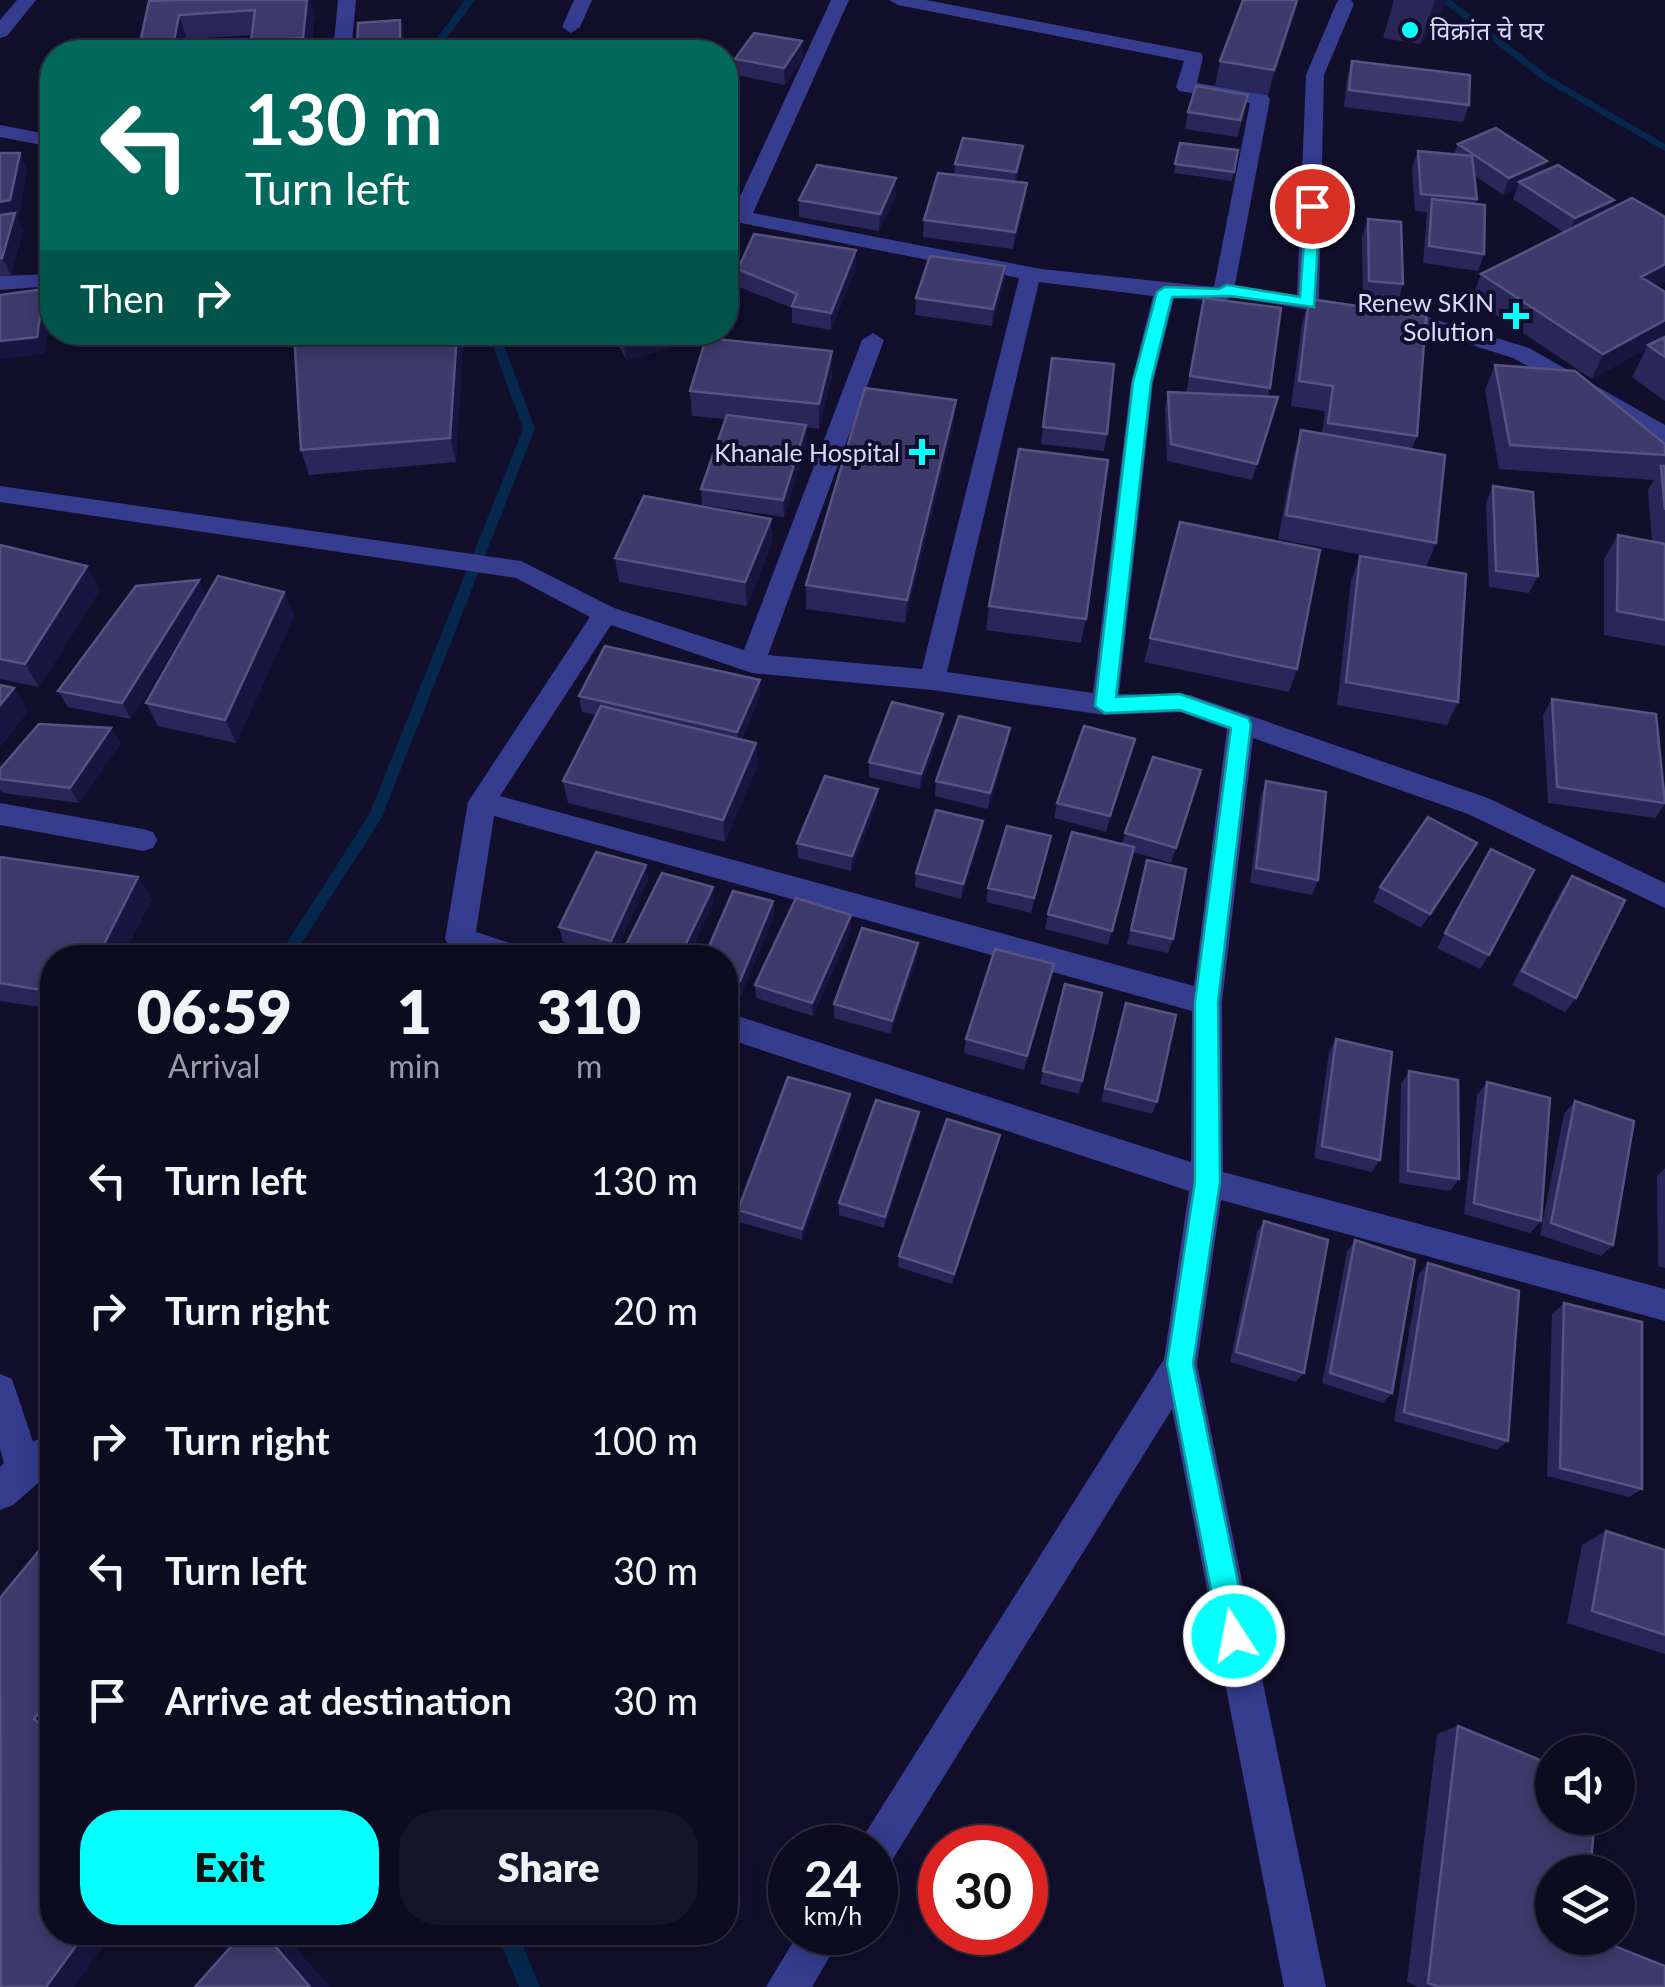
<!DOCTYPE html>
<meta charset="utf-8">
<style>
:root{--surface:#0d0b20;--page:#161429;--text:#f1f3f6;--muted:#9a9ba5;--line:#2d2b3e;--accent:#05fffd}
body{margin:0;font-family:Lato,"Noto Sans Devanagari",sans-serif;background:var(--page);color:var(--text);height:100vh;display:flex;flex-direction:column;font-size:38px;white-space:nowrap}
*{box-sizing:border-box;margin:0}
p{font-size:32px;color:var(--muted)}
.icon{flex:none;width:55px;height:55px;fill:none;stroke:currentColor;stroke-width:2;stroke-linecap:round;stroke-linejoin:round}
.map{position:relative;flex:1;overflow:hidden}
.side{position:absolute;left:40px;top:945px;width:698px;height:1000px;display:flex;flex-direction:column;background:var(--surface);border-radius:40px;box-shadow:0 5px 25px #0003,0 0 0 2px var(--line)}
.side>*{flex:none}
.banner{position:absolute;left:40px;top:40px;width:698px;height:305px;border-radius:40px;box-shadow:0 5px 25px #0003,0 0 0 2px var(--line);background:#00695c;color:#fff;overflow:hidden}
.fabs{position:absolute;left:1535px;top:1735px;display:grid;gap:20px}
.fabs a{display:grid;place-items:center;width:100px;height:100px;border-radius:50%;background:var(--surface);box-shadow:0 5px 25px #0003,0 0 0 2px var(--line);font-size:50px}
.speed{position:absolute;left:768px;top:1825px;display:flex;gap:20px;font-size:50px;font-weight:700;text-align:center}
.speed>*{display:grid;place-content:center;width:130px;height:130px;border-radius:50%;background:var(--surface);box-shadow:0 5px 25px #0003,0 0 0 2px var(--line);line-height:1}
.speed small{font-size:25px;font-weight:400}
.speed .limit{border:15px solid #d22;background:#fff;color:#111}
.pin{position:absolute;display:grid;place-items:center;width:85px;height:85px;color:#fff;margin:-42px;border:5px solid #fff;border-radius:50%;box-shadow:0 2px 10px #0007}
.me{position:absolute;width:110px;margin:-55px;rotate:349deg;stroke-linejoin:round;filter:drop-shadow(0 0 8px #0008)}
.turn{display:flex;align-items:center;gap:35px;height:210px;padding:0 40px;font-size:45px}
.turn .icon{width:130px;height:130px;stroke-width:2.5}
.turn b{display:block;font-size:70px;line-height:85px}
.then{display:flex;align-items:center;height:95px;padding:0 40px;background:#0003;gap:20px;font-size:38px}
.eta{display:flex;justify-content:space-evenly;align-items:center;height:170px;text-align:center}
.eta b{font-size:60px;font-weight:800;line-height:70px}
.cta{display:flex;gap:20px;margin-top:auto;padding:20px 40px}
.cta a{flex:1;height:115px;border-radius:40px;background:var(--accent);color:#111;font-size:40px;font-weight:800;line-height:115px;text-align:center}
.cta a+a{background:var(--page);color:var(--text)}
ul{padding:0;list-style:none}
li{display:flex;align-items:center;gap:30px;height:130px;padding:0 40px}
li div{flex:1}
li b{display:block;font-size:38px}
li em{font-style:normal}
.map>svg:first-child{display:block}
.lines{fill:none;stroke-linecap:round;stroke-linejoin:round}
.stream{fill:#06284d;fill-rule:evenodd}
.street{fill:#363c8e;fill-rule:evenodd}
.wall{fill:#2b265a}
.shaded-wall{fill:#191540}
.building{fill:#3e3a6c;stroke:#565383;stroke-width:2.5}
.route{fill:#05fffd;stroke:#03a6a4;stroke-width:2.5}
.poi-dot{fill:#05fffd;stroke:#110f2b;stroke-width:4}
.labels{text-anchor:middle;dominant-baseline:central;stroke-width:8;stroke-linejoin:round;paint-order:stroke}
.far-poi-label{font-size:25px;fill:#d9d9ff;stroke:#110f2b;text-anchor:end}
</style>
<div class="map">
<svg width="1665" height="1987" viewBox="0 0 1665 1987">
<rect width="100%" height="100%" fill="#110f2b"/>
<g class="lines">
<!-- stream -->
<path class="stream" d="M465 0H475L444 42 442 52H434V42Z
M1440 0H1451L1550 77 1665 144V151L1544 81Z
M488 332H499L535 429 382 817 292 958H277L369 815 523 429Z
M496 1932H517L540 1987H519Z"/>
<!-- street -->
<path class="street" d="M17 0H36L7 36 0 38V20Z
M338 0H356L351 52H333Z
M574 0H592L580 27 571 33 562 27Z
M831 0H849L753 213 1041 269 1214 287 1250 103 1179 91 1176 87 1184 61 898 5 889 0H926L1201 53 1203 57 1197 83 1267 95 1270 99 1235 285 1297 295 1306 75 1336 4 1339 0H1351L1354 4 1324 75 1319 299 1420 315 1529 348 1665 425V443L1513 358 1417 328 1232 297 1223 301 1174 298 1153 383 1119 694 1190 695 1488 798 1665 883V908L1468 814 1253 738 1222 1002 1223 1172 1665 1289V1321L1221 1200 1197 1364 1326 1987H1284L1172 1409 889 1865 875 1871V1848H856L1164 1359 1189 1191 725 1038V1012L1191 1162 1192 1011 494 816 476 932 528 949 533 958H479L450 948 445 939 468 802 590 617 516 578 0 502V486L521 561 614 608 744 650 862 340 873 333 884 340 768 655 922 669 1019 278 741 223 725 214V198L737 203ZM1039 282 1153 296 1131 383 1093 693 947 672ZM611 625 752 673 932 690 1105 715 1180 712 1227 729 1194 986 500 796Z
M0 125 52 135V147L0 137Z
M52 274V286L0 290V276Z
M0 803 143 829 153 832 157 840 153 848 143 851 0 825Z
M0 1374 12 1379 33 1442 52 1432V1471L13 1505 0 1510V1467L4 1463 0 1449Z
M799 1932H844L812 1987H766Z"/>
</g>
<!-- wall -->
<path class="wall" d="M1394 0H1446L1439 23 1420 44 1383 38Z
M149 1 315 15 311 52H254L251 42 252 35 187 39 184 52H143L140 43Z
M1297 7 1268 95 1215 86 1220 61Z
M802 41 803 58 785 85 736 75 735 59Z
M1352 61 1469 105 1463 122 1344 107 1347 78Z
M1188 112H1245L1237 137 1185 129Z
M1180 143 1238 150 1232 181 1174 173Z
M1458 144 1547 161 1543 171 1611 208 1665 217V282L1657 286 1665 292V401L1632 377 1646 349 1592 379 1472 299 1481 274 1563 232 1513 199 1517 189 1503 195 1475 176 1477 199 1475 204 1484 254 1478 271 1423 263 1427 212 1415 211 1412 168 1418 151 1454 154Z
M1023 146 1021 163 1016 182 1027 183 1025 200 1013 249 923 237 924 220 954 174 955 164Z
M0 153H20L27 170 18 218H17L23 230 11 275 0 276Z
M896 195 879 231 799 217V200Z
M1368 219 1403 284 1398 302 1363 298 1362 236Z
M1005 266 1004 283 992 326 915 315 916 298Z
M856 267 831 330 792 323V308L739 287 738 269Z
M732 299 734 330 626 360 612 332H725Z
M1309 299 1417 436 1412 449 1436 543 1426 567 1278 539 1294 455 1301 430 1322 434 1325 411 1291 406 1302 324Z
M1201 315 1270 388 1268 397H1278L1252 480 1167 461 1165 409 1168 392 1186 393Z
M148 332H228L151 340Z
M294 332H462L463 340 456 462 309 475 301 450Z
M1052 358 1107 434 1104 451 1041 444Z
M1495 365 1665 444V646L1604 635V559L1618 535 1652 541 1648 490 1654 480 1499 469 1485 390Z
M832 376 819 429 806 427 807 442 784 517 702 505 701 489 726 419 692 416 690 391Z
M954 424 905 623 806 609V585Z
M1493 486 1538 576 1529 593 1489 587 1486 503Z
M771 519 772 543 747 606 619 582 615 558Z
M1180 522 1297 669 1289 692 1144 662Z
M0 545 87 566 100 590 39 687 0 679Z
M1360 556 1458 702 1447 725 1337 705 1351 580Z
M284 592 294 616 236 743 158 726 146 703Z
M206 596 131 719 68 707 58 691Z
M989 606 1086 619 1081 643 986 630Z
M579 696H760L742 739 756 743 758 765 725 842 568 803 563 781 596 715 582 712Z
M1552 699 1665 797V804L1655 818 1548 803 1543 715Z
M943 714 941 730 920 789 869 777V762Z
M111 728 121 743 79 803 3 793 0 790V769Z
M1135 739 1106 832 1054 818 1057 803Z
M1008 744 988 809 935 796 936 781Z
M1201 770 1171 863 1133 852 1108 945 1045 929 1048 914 1122 844 1125 833Z
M1266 781 1318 880 1312 895 1250 883 1261 796Z
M877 804 851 871 798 858 797 843Z
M981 836 961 899 915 887 916 873Z
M1051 836 1031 913 986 902 988 888Z
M1491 849 1489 955 1480 969 1437 948Z
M0 857 138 877 152 899 122 958H52V1009L0 1001Z
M1468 858 1421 928 1373 902 1380 887Z
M1147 860 1173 939 1168 953 1127 944Z
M646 865 648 880 614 955 563 942 559 927Z
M1572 876 1576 998 1565 1012 1512 985 1562 890Z
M714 901 688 958H626L624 949Z
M773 901 774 916 741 995 725 990V958Z
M851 915V930L813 1016 756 998 755 985Z
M918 943 917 957 891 1034 834 1018V1004Z
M1054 964 1024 1070 964 1053 966 1039Z
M1065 984 1082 1081 1079 1094 1040 1084Z
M1126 1003 1157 1102 1152 1114 1101 1101Z
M1336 1039 1380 1160 1372 1172 1314 1158 1329 1052Z
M1409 1071 1459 1179 1450 1191 1399 1183 1401 1084Z
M1487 1082 1541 1221 1530 1233 1464 1214 1477 1095Z
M850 1094V1106L802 1240 739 1222 738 1210Z
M1575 1101 1613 1245 1601 1256 1540 1235 1564 1114Z
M918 1124 884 1228 839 1215V1203Z
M1000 1135 997 1148 952 1284 898 1267 899 1256Z
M1665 1168V1268L1658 1266 1657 1176Z
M1264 1221 1304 1373 1296 1382 1230 1362 1257 1232Z
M1355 1240 1392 1393 1383 1403 1322 1383 1347 1252Z
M1428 1263 1508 1441 1497 1450 1394 1421 1419 1274Z
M1564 1303 1642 1489 1629 1497 1547 1476 1552 1314Z
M1606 1531 1665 1550V1654L1567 1623 1582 1545Z
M1458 1726 1552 1938 1665 1987H1419L1407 1982 1437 1734Z"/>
<!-- shaded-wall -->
<path class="shaded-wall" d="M307 0H311L315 15 311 52H307L303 38Z
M1297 0H1299L1297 7 1268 95 1274 70Z
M1435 0H1446L1439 23 1420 44Z
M179 15 187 39 184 52H178L174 41Z
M400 20 404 37V52H400Z
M802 41 803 58 785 85 784 68Z
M1023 146 1021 163 1014 189 1016 172Z
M20 153 27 170 18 218H17L23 230 11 275 2 258 0 202Z
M1547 161 1541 178 1519 182 1517 189 1503 195 1509 178Z
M896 178V195L879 231 880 214Z
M1027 183 1025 200 1013 249 1015 232Z
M1614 200 1607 217 1568 235 1575 218Z
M856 250V267L831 330V313Z
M1665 264V282L1629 301 1641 277Z
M1005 266 1004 283 992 326 993 309Z
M44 289 52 306 45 354 0 359V341Z
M732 299 734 330 626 360 622 332H725V301Z
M1665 320V338L1648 345 1646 349 1592 379 1603 354Z
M457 332H462L463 340 456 462 450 438Z
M832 351V376L819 429V404Z
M956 400 954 424 905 623 907 600Z
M806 425 807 442 784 517 783 500Z
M771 519 772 543 747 606 745 582Z
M87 566 100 590 39 687 25 664Z
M199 580 206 596 131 719 122 703Z
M284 592 294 616 236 743 225 720Z
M760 680V696L738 748 737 732Z
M14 688 29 711 0 747V705Z
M943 714 941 730 920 789 921 774Z
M111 728 121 743 79 803 70 788Z
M1010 728 1008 744 988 809 990 793Z
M1135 739 1131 755 1106 832 1110 816Z
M756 743 758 765 725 842 723 820Z
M878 789 877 804 851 871 852 856Z
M983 821 981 836 961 899 963 884Z
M1051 836 1048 851 1031 913 1034 898Z
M646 865 648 880 614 955 611 941Z
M138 877 152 899 122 958H97Z
M713 887 714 901 688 958H679Z
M773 901 774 916 741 995 740 981Z
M851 915V930L813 1016 812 1003Z
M918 943 917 957 891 1034 892 1021Z
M734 1048 735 1061 725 1084V1067Z
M850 1094V1106L802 1240V1229Z
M919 1112 918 1124 884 1228 885 1217Z
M1000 1135 997 1148 952 1284 954 1274Z
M52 1696V1734L34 1719Z
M86 1932H114L74 1987H46Z
M263 1932H282L330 1987H310Z"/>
<!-- building -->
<path class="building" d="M170 0H307L303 38 251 42 255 10 179 15 174 41 140 43 149 1Z
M1243 0H1297L1274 70 1220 61Z
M400 20V52H357L358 23Z
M754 33 802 41 784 68 735 59Z
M1352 61 1470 75 1469 105 1349 90Z
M1196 86 1248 95 1240 120 1188 112Z
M1496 128 1547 161 1509 178 1458 144Z
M963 138 1023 146 1016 172 955 164Z
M1180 143 1238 150 1234 172 1175 164Z
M1418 151 1472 156 1477 199 1421 194Z
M0 153H20L10 200 0 202Z
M817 165 896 178 880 214 799 200Z
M1558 165 1614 200 1575 218 1519 182Z
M938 173 1027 183 1015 232 924 220Z
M1632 198 1665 217V264L1641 277 1665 292V320L1603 354 1481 274Z
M1432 199 1485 205 1484 254 1429 246Z
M15 213 2 258H0V215Z
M1368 219 1401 222 1403 284 1369 281Z
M754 234 856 250 831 313 792 306 797 294 738 269Z
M930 256 1005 266 993 309 916 298Z
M725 281 732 299 725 301Z
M44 289 37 337 0 341V295Z
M1204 298 1281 308 1270 388 1190 376Z
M1309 299 1426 316 1417 436 1328 423 1333 386 1299 381Z
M294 332H457L450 438 301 450Z
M1665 337V357L1648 345Z
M706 338 832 351 819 404 690 391Z
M1052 358 1114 364 1107 434 1043 427Z
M1495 365 1575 371 1665 444V455L1510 445Z
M865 388 956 400 907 600 806 585Z
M1168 392 1278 397 1257 464 1171 444Z
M727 415 806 425 783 500 701 489Z
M1301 430 1445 455 1436 543 1286 515Z
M1019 449 1108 460 1086 619 989 606Z
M1661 466H1665V510Z
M1493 486 1533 492 1538 576 1496 571Z
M644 496 771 519 745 582 615 558Z
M1180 522 1320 550 1297 669 1150 638Z
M1618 535 1665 544V620L1617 611Z
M0 545 87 566 25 664 0 659Z
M1360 556 1466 574 1458 702 1346 682Z
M218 576 284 592 225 720 146 703Z
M199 580 122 703 58 691 136 586Z
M605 646 760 680 737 732 579 696Z
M0 685 14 688 0 705Z
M1552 699 1656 714 1665 803 1557 787Z
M892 702 943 714 921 774 869 762Z
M601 706 756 743 723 820 563 781Z
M959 716 1010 728 990 793 936 781Z
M39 724 111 728 70 788 0 779V769Z
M1084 726 1135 739 1110 816 1057 803Z
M1153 757 1201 770 1176 848 1125 833Z
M825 776 878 789 852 856 797 843Z
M1266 781 1326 792 1318 880 1256 868Z
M936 810 983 821 963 884 916 873Z
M1428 817 1477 843 1430 914 1380 887Z
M1007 826 1051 836 1034 898 988 888Z
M1072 832 1134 847 1112 931 1048 914Z
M1491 849 1534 870 1489 955 1445 933Z
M596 852 646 865 611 941 559 927Z
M0 857 138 877 97 958H52V992L0 983Z
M1147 860 1186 869 1173 939 1131 930Z
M662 873 713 887 679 958H653L624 949Z
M1572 876 1625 900 1576 998 1522 971Z
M733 891 773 901 740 981 725 977V958H704Z
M796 898 851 915 812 1003 755 985Z
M862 928 918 943 892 1021 834 1004Z
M995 949 1054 964 1027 1056 966 1039Z
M1065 984 1102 993 1082 1081 1043 1071Z
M1126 1003 1176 1015 1157 1102 1105 1088Z
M1336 1039 1392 1052 1380 1160 1322 1146Z
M725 1045 734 1048 725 1067Z
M1409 1071 1458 1080 1459 1179 1408 1171Z
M788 1077 850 1094 802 1229 738 1210Z
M1487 1082 1550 1098 1541 1221 1474 1203Z
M876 1100 919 1112 885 1217 839 1203Z
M1575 1101 1634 1121 1613 1245 1551 1223Z
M947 1119 1000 1135 954 1274 899 1256Z
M1264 1221 1328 1240 1304 1373 1236 1352Z
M1355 1240 1415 1260 1392 1393 1330 1373Z
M1428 1263 1519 1291 1508 1441 1404 1412Z
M1564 1303 1642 1322V1489L1560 1468Z
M1606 1531 1665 1550V1635L1592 1611Z
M52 1535V1696L34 1719 52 1734V1932H86L46 1987H1L0 1598Z
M1458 1726 1552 1765V1818H1595L1590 1872H1552V1938H1594L1665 1966V1987H1439L1428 1983Z
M244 1932H263L310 1987H195Z"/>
<!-- route -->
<path class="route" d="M1307 202 1320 206 1314 307 1230 296 1172 297 1151 382 1116 697 1180 694 1248 718 1251 724 1218 1002 1220 1182 1193 1364 1249 1636 1245 1647 1234 1651 1224 1647 1220 1636 1167 1364 1195 1182V1002L1231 728 1180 710 1105 713 1095 706 1133 382 1157 292 1165 287 1219 289 1227 285 1300 297Z"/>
<!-- markers -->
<g class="poi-dot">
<circle cx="1410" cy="30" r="10"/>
<path d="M1511 301h10v10h10v10h-10v10h-10v-10h-10v-10h10z"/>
<path d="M917 437h10v10h10v10h-10v10h-10v-10h-10v-10h10z"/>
</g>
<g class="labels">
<!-- far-poi labels -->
<g class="far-poi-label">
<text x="1430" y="30" text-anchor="start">विक्रांत चे घर</text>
<text x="1494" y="302">Renew SKIN<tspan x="1494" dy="29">Solution</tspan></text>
<text x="900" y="452">Khanale Hospital</text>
</g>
</g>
</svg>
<div class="fabs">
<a><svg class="icon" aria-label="sound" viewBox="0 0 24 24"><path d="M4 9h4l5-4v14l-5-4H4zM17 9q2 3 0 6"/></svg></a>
<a><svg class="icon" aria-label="layers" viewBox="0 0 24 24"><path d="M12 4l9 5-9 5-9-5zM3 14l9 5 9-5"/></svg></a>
</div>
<div class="speed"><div>24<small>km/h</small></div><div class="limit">30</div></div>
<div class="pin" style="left:1312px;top:206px;background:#d93025"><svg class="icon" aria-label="arrive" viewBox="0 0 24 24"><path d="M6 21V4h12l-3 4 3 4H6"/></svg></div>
<svg class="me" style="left:1234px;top:1636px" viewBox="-20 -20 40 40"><circle r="17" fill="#05fffd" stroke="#fff" stroke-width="3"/><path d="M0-11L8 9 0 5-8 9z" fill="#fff"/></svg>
<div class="banner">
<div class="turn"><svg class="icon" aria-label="left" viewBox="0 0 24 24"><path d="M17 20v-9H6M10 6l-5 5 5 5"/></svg><div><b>130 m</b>Turn left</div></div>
<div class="then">Then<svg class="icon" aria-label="right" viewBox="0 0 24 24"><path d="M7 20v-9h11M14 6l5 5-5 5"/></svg></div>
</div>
<section class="side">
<div class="eta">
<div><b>06:59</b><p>Arrival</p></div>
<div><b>1</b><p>min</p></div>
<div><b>310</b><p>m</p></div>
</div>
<ul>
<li><svg class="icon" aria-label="left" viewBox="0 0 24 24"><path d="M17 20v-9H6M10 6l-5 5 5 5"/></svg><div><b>Turn left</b></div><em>130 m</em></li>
<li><svg class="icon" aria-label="right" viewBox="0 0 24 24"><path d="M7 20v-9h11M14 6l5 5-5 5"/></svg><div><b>Turn right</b></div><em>20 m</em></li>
<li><svg class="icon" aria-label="right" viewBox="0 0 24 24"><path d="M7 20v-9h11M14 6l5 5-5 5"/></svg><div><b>Turn right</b></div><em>100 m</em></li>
<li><svg class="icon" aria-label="left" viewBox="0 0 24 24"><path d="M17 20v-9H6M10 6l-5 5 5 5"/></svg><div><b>Turn left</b></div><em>30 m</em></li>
<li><svg class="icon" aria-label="arrive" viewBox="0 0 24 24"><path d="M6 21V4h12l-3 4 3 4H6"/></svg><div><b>Arrive at destination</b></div><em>30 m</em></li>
</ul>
<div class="cta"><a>Exit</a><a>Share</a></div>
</section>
</div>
